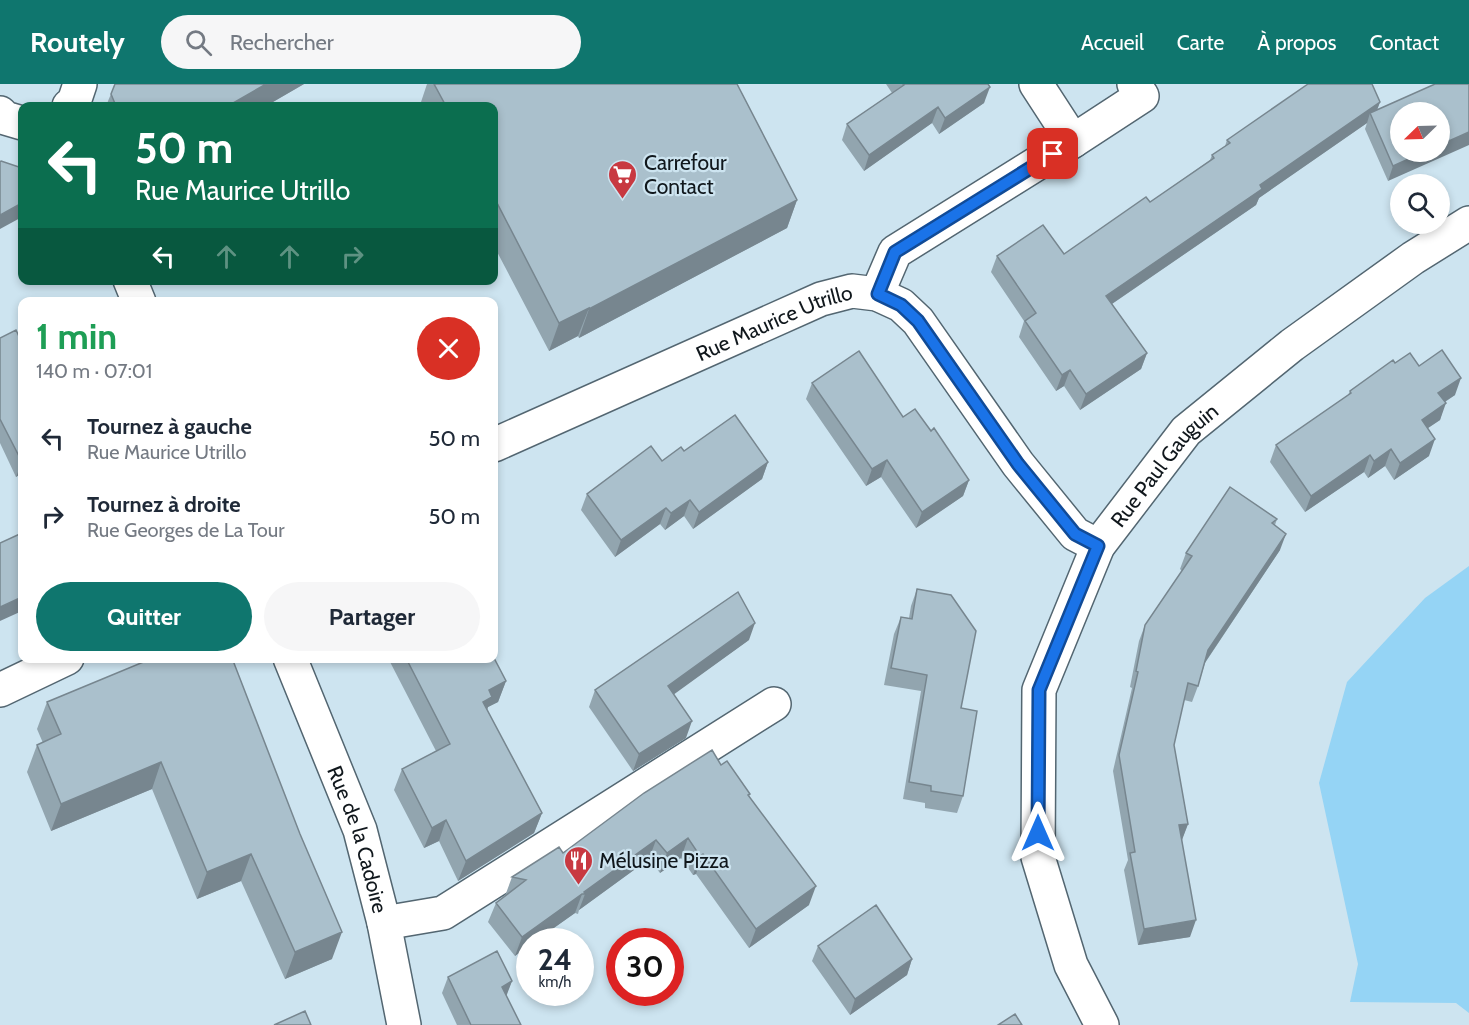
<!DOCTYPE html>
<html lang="fr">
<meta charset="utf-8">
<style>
:root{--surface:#fff;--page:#f6f6f7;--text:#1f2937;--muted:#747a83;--accent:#0f766e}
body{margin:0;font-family:Cabin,sans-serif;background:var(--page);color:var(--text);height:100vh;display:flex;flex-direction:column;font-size:22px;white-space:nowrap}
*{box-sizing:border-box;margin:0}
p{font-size:20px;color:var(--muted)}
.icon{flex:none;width:33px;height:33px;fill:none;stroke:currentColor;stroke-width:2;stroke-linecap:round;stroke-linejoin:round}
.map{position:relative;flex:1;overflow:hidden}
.drawer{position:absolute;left:18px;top:213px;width:480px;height:366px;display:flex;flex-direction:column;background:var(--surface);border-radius:12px;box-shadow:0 3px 9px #0003}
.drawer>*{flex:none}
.banner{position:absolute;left:18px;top:18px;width:480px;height:183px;border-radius:12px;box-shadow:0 3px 9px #0003;background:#0b6e4f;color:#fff;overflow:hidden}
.needle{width:39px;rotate:247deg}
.controls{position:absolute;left:1390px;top:18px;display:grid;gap:12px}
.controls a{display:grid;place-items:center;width:60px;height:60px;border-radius:50%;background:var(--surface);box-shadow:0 3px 9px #0003;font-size:30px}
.speed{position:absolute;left:516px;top:844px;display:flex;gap:12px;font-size:30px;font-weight:700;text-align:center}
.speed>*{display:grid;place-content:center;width:78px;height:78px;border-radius:50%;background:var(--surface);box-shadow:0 3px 9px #0003;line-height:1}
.speed small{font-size:15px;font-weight:400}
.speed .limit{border:9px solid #d22;background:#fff;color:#111}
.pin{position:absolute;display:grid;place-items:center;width:51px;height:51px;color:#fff;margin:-26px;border-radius:12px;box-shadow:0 3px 9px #0006}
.me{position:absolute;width:66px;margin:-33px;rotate:0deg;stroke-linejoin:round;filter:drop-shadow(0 0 4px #0008)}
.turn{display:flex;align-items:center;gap:21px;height:126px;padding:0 18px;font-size:27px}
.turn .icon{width:78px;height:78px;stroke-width:2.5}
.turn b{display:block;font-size:42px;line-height:51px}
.lanes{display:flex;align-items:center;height:57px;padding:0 18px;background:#0003;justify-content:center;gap:30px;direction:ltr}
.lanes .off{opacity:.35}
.round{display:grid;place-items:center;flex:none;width:63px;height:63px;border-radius:32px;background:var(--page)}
.head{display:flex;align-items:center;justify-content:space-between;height:102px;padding:0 18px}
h1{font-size:36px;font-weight:700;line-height:45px;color:#1e9e55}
.action{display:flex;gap:12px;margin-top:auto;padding:12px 18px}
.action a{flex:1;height:69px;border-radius:36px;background:var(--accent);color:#fff;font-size:24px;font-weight:700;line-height:69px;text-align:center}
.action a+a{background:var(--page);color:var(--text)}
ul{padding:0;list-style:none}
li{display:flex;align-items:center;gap:18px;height:78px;padding:0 18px}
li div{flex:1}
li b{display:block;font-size:22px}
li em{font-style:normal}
header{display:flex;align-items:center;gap:36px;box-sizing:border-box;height:84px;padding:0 30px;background:var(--accent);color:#fff}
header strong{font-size:28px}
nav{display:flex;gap:33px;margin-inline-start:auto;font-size:21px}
.search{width:420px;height:54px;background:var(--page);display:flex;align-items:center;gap:15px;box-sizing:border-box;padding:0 21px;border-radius:33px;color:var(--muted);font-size:22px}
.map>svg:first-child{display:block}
.green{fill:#95d4f5}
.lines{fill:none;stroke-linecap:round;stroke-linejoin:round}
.minor-casing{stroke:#536671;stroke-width:36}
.tertiary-casing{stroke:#536671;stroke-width:36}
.minor{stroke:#fff;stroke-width:33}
.tertiary{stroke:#fff;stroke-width:33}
.wall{fill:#92a5af}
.shaded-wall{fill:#77868f}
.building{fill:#aac0cc;stroke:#77868f;stroke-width:1.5}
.route-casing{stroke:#114b97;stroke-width:15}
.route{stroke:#1a73e8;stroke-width:10}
.labels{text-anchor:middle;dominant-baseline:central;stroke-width:4.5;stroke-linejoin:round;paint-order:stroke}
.poi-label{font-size:21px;fill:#10171c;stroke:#cde4f0;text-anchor:start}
.street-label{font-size:21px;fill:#10171c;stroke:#cde4f0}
</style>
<header>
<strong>Routely</strong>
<div class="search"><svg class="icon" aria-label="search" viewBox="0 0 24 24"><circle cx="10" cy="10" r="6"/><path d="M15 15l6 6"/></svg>Rechercher</div>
<nav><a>Accueil</a><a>Carte</a><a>À propos</a><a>Contact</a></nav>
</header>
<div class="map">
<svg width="1469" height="941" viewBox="0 0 1469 941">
<rect width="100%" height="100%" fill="#cde4f0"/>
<!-- green -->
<path class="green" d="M1469 482V929L1456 919 1350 918 1358 880 1319 699 1347 598 1425 514Z"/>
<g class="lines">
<defs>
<g id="minor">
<path d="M1036 0 1073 57"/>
<path d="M130 196 139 218"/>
<path d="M877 210 895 168 1073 57 1142 12 1134 0"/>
<path id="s1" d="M494 361 821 215 852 207 877 210 901 221 918 237 1018 380 1075 450 1098 462"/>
<path id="s2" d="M290 574 360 746 384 839 404 941"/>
<path d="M0 606 67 574"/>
<path d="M384 839 443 829 774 620"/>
<path id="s3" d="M1102 941 1071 881 1038 773 1039 606 1098 462 1186 347 1292 261 1413 174 1469 139"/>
</g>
<path id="tertiary" d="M69 22 74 18 80 0
M0 29 5 34 22 39"/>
</defs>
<!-- minor casing -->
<use href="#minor" class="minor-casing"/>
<!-- tertiary casing -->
<use href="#tertiary" class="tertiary-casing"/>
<!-- minor -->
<use href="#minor" class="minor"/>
<!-- tertiary -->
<use href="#tertiary" class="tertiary"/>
</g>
<!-- wall -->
<path class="wall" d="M115 0H304L266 22H106Z
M427 0H737L797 116 787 144 579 254 578 252 549 267 494 162V22H421L420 21Z
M886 0H988L984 19 939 50 932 39 864 87 842 56 847 40 892 9Z
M1435 0 1388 97 1365 45 1367 39 1259 114 1256 121 1112 220 1147 269 1141 285 1080 326 1064 302 1056 307 1019 253 1024 237 991 188 997 172 1064 170 1150 118 1210 76 1212 71 1225 62 1227 56 1380 18 1377 26Z
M0 254 22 259V389L16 393 0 359Z
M1395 279 1419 282 1455 311 1445 318 1440 336 1428 344 1429 372 1394 396 1385 382 1368 394 1364 388 1305 428 1270 378 1276 361 1348 311 1350 307Z
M812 299 903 333 931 347 969 396 963 412 916 444 881 393 866 402 806 315Z
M684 367 768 378 762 395 693 445 684 432 665 446 660 440 615 473 581 426 587 410Z
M1277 435 1275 441 1280 466 1205 579 1198 602 1192 618 1184 616 1174 661 1188 740 1182 755 1190 853 1138 861 1124 786 1128 776 1113 687 1132 604 1130 603 1139 557 1145 541 1182 487 1180 485 1186 469Z
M917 505 961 624 963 712 957 729 925 724V719L903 715 921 607 884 601 894 550 901 533 909 534 911 522Z
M749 556 673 610 686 654 633 687 589 623 595 606Z
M153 574 332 875 285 895 241 797 197 815 152 705 51 747 27 688 37 661 43 659 37 645 47 618Z
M388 574H494L506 597 498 618 488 623 487 626 542 729 534 749 458 797 439 757 424 764 394 706 402 685 436 667Z
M721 681 750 710 749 713 809 821 749 864 696 790 693 791 681 774 660 789 649 775 579 826 578 830 575 829 534 858H530L515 872 488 838 496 819 505 812 512 793 563 769Z
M818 862 912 875 907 891 850 931 812 877Z
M448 893 512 897 506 911 521 941H457L442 909Z"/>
<!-- shaded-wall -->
<path class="shaded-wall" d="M266 0H304L266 22H228Z
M990 3 984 19 939 50 945 34Z
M1380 18 1374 34 1370 29 1367 39 1259 114 1256 121 1100 228 1106 212 1260 101Z
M938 23 932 39 864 87 869 71Z
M1469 48V61L1388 97 1393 82 1424 68H1440V61Z
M797 116 787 144 579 254 589 225Z
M22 119V133L0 145V131Z
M589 224 578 252 549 267 559 239Z
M1147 269 1141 285 1080 326 1086 310Z
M1070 286 1064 302 1056 307 1062 291Z
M1461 294 1455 311 1432 326 1438 309Z
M1446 319 1440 336 1416 352 1422 336Z
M1435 355 1429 372 1394 396 1400 379Z
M1391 365 1385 382 1368 394 1374 377Z
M1370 371 1364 388 1305 428 1311 412Z
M887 376 881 393 866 402 872 385Z
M22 378V389L16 393Z
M768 378 762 395 693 445 699 428Z
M969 396 963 412 916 444 922 428Z
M690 416 684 432 665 446 671 429Z
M666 424 660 440 615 473 621 456Z
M1286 450 1280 466 1202 583 1208 566Z
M22 513V527L0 537V523Z
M755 539 749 556 662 619 668 602Z
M506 597 498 618 488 623 484 633 483 618 489 606Z
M692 637 686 654 633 687 639 670Z
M161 678 152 705 51 747 61 720Z
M542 729 534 749 458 797 466 777Z
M446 736 439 757 424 764 432 744Z
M1188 740 1182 756 1179 741Z
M688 754 681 774 660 789 667 769Z
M656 756 649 775 579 826 585 810 584 808Z
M251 770 241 797 197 815 207 788Z
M703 770 696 790 693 791 700 772Z
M816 802 809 821 749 864 756 845Z
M582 810 575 829 534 858H530V861L515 872 522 853Z
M1196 836 1190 853 1138 861 1144 845Z
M342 848 332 875 285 895 295 868Z
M912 875 907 891 850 931 855 915Z
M512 897 506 913 502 903Z"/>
<!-- building -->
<path class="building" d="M115 0H266L228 22H116L111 10Z
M434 0H737L797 116 589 225V224L559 239 494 113V22H446Z
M903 0H988L990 3 945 34 938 23 869 71 847 40 904 1Z
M1308 0H1372L1380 18 1260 101 1262 105 1106 212 1147 269 1086 310 1070 286 1062 291 1025 237 1036 229 997 172 1043 141 1064 170 1146 113 1150 118 1214 74 1212 71 1230 59 1227 56Z
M1435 0H1469V48L1440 61V28H1401V68H1424L1393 82 1370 29Z
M1 77 22 84V119L0 131V78Z
M16 246 22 259V378L0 335V254Z
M1442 266 1461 294 1438 309 1446 319 1422 336 1435 355 1400 379 1391 365 1374 377 1370 371 1311 412 1276 361 1351 309 1350 307 1393 276 1395 279 1410 269 1419 282Z
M859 267 903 333 915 325 931 347 934 344 969 396 922 428 887 376 872 385 812 299Z
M735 331 768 378 699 428 690 416 671 429 666 424 621 456 587 410 651 362 662 377 681 363 684 367Z
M1230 403 1277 435 1272 439 1286 450 1208 566 1198 602 1188 599 1174 661 1188 740 1179 741 1196 836 1144 845 1130 769 1135 768 1119 671 1138 588 1136 587 1145 541 1192 472 1186 469Z
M22 449V513L0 523V459Z
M917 505 951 511 976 547 961 624 977 627 963 712 931 707V702L909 698 927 591 891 584 901 533 912 535Z
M738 508 755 539 668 602 692 637 639 670 595 606Z
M153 574H232L300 750 342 848 295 868 251 770 207 788 161 678 61 720 37 661 61 650 47 618Z
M406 574H494L506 597 489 606 492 613 483 618 542 729 466 777 446 736 432 744 402 685 450 660Z
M712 666 721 681 727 677 750 710 748 711 816 802 756 845 703 770 700 772 688 754 667 769 656 756 584 808 585 810H582L522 853 496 819 526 796 512 793 559 763 563 769 644 709Z
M876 821 912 875 855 915 818 862Z
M497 867 512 897 502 903 521 941H471L448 893Z
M305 927 311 941H274Z
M1015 930 1022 941H998Z"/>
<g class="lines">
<defs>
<path id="route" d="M1038 749 1039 606 1098 462 1075 450 1018 380 918 237 901 221 878 210 895 168 1053 70"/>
</defs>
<!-- route casing -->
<use href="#route" class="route-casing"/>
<!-- route -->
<use href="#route" class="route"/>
</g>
<!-- icons -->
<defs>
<symbol id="supermarket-pin" viewBox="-11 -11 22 30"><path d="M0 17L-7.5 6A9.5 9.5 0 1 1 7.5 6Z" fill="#c83941" stroke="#cde4f0"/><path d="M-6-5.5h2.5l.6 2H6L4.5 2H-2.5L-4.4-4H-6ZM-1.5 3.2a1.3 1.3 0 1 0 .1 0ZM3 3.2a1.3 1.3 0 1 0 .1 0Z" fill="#fff"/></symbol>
<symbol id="restaurant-pin" viewBox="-11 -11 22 30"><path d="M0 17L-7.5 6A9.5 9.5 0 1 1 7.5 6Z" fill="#c83941" stroke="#cde4f0"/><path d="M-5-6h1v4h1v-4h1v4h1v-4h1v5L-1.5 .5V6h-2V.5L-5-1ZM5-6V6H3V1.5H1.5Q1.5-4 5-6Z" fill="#fff"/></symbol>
</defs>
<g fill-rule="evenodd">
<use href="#supermarket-pin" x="606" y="74" width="33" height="45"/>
<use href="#restaurant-pin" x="562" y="760" width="33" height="45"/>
</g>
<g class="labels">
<!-- poi labels -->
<g class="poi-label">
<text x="644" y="78">Carrefour<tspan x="644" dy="24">Contact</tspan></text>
<text x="599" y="776">Mélusine Pizza</text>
</g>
<!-- street labels -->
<g class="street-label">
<text stroke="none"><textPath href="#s1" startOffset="306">Rue Maurice Utrillo</textPath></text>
<text stroke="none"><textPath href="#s3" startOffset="608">Rue Paul Gauguin</textPath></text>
<text stroke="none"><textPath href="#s2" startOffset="194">Rue de la Cadoire</textPath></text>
</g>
</g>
</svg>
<div class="controls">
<a><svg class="needle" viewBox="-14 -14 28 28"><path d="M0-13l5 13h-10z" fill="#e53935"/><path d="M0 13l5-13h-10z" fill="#747a83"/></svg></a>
<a><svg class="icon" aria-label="search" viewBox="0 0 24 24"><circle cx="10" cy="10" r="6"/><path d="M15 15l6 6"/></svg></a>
</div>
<div class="speed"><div>24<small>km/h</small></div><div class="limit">30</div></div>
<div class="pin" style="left:1053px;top:70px;background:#d93025"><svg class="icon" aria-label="arrive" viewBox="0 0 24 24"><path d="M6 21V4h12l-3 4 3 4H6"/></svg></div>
<svg class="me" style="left:1038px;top:749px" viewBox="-20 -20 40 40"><path d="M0-17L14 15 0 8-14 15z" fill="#1a73e8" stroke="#fff" stroke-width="4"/></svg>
<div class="banner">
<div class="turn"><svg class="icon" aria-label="left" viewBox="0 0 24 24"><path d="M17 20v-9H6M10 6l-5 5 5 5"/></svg><div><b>50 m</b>Rue Maurice Utrillo</div></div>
<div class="lanes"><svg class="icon" aria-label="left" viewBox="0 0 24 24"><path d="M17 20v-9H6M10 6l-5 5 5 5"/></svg><svg class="icon off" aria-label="ahead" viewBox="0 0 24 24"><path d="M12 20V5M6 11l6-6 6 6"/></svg><svg class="icon off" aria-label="ahead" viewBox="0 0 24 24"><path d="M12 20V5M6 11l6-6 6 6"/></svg><svg class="icon off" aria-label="right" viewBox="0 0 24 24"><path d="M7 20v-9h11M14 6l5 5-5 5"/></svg></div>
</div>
<section class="drawer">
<div class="head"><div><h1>1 min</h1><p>140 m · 07:01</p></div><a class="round" style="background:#d93025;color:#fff"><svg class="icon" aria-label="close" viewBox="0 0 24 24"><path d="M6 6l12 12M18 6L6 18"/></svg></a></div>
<ul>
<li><svg class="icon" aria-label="left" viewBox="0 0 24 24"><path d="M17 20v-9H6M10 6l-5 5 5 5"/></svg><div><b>Tournez à gauche</b><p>Rue Maurice Utrillo</p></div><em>50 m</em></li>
<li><svg class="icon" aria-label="right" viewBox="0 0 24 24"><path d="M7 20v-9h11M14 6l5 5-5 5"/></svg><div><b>Tournez à droite</b><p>Rue Georges de La Tour</p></div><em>50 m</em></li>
</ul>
<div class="action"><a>Quitter</a><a>Partager</a></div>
</section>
</div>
